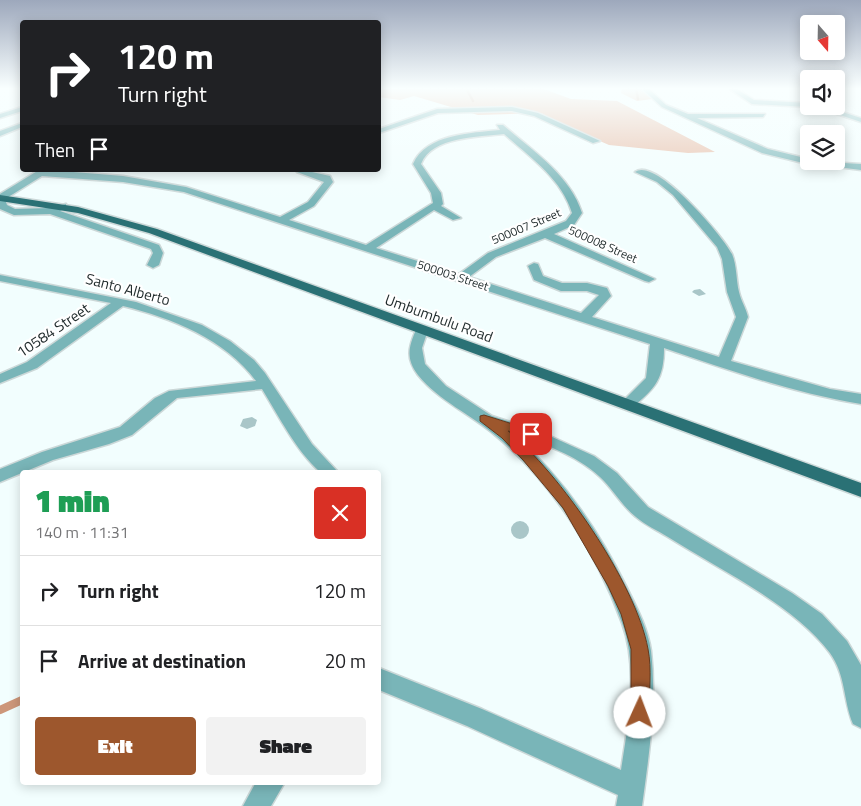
<!DOCTYPE html>
<meta charset="utf-8">
<style>
:root{--surface:#fff;--page:#f2f2f2;--text:#202124;--muted:#757577;--line:#e0e0e0;--accent:#9d572d}
body{margin:0;font-family:"Titillium Web",sans-serif;background:var(--page);color:var(--text);height:100vh;display:flex;flex-direction:column;font-size:19px;white-space:nowrap}
*{box-sizing:border-box;margin:0}
p{font-size:16px;color:var(--muted)}
.icon{flex:none;width:28px;height:28px;fill:none;stroke:currentColor;stroke-width:2;stroke-linecap:round;stroke-linejoin:round}
.map{position:relative;flex:1;overflow:hidden}
.side{position:absolute;left:20px;top:470px;width:361px;height:315px;display:flex;flex-direction:column;background:var(--surface);border-radius:5px;box-shadow:0 2px 12px #0003}
.side>*{flex:none}
.hud{position:absolute;left:20px;top:20px;width:361px;height:152px;border-radius:5px;box-shadow:0 2px 12px #0003;background:#202124;color:#fff;overflow:hidden}
.needle{width:32px;rotate:160deg}
.controls{position:absolute;left:800px;top:15px;display:grid;gap:10px}
.controls a{display:grid;place-items:center;width:45px;height:45px;border-radius:5px;background:var(--surface);box-shadow:0 2px 12px #0003;font-size:25px}
.pin{position:absolute;display:grid;place-items:center;width:42px;height:42px;color:#fff;margin:-21px;border-radius:10px;box-shadow:0 2px 8px #0006}
.me{position:absolute;width:55px;margin:-28px;rotate:2deg;stroke-linejoin:round;filter:drop-shadow(0 0 4px #0008)}
.turn{display:flex;align-items:center;gap:18px;height:105px;padding:0 15px;font-size:22px}
.turn .icon{width:65px;height:65px;stroke-width:2.5}
.turn b{display:block;font-size:35px;line-height:42px}
.then{display:flex;align-items:center;height:48px;padding:0 15px;background:#0003;gap:10px;font-size:19px}
.round{display:grid;place-items:center;flex:none;width:52px;height:52px;border-radius:5px;background:var(--page)}
.headline{display:flex;align-items:center;justify-content:space-between;height:85px;padding:0 15px}
h1{font-size:30px;font-weight:800;line-height:38px;color:#1e9e55}
.action{display:flex;gap:10px;margin-top:auto;padding:10px 15px}
.action a{flex:1;height:58px;border-radius:5px;background:var(--accent);color:#fff;font-size:20px;font-weight:800;line-height:58px;text-align:center}
.action a+a{background:var(--page);color:var(--text)}
ul{padding:0;list-style:none}
li{display:flex;align-items:center;gap:15px;height:70px;padding:0 15px;border-top:1px solid var(--line)}
li div{flex:1}
li b{display:block;font-size:19px}
li em{font-style:normal}
.map>svg:first-child{display:block}
.green{fill:#e8bea8}
.lines{fill:none;stroke-linecap:round;stroke-linejoin:round}
.stream-far1{stroke:#cd977a;stroke-width:2.5}
.stream{stroke:#cd977a;stroke-width:8}
.building{fill:#a9c6c8}
.minor-casing{stroke:#ccd8d8;stroke-width:3}
.major-casing{stroke:#ccd8d8;stroke-width:3}
.minor{fill:#79b5b8;fill-rule:evenodd}
.major{fill:#2a7175;fill-rule:evenodd}
.route{fill:#9d572d;stroke:#66391d}
.labels{text-anchor:middle;dominant-baseline:central;stroke-width:4.5;stroke-linejoin:round;paint-order:stroke}
.far-street-label{font-size:12px;fill:#1e292a;stroke:#fff}
.street-label{font-size:15px;fill:#1e292a;stroke:#fff}
</style>
<div class="map">
<svg width="861" height="806" viewBox="0 0 861 806">
<rect width="100%" height="100%" fill="#f2fefe"/>
<!-- green -->
<path class="green" d="M379 88H541L571 99 617 101 715 152 688 153 609 145 561 124 541 113 478 115 414 96 400 100 379 97Z
M622 88H647L660 98 637 101 621 93Z"/>
<g class="lines">
<!-- stream-far1 -->
<path class="stream-far1" d="M466 88 473 101
M636 88 638 99"/>
<!-- stream -->
<path class="stream" d="M0 710 22 700"/>
</g>
<!-- building -->
<path class="building" d="M700 289 706 294 699 296 692 292 694 290Z
M252 417 257 420 255 426 247 429 240 426 243 419Z
M511 530a9 9 0 1 1 18 0a9 9 0 1 1-18 0Z"/>
<g class="lines">
<defs>
<path id="minor" d="M641 88H648L666 105 688 114H765L763 117 697 118 768 149 809 159V161L861 164V170L799 162 762 153 662 107Z
M728 88H735L754 100 809 103V106H811L809 107 752 104Z
M813 106H824L861 118V122Z
M22 107V111L0 118V114Z
M512 107 538 113 600 141 593 143 534 116 512 111 438 113 379 133V129L437 109Z
M22 123V127L0 136V131Z
M497 125H503C532 150 570 175 582 213L574 225 554 234 655 279 649 282 645 281 545 238 496 257 469 277 581 313 599 295 587 291H561L534 280 528 266 534 263 538 264 543 276 562 283H587L607 288 611 296 592 317 719 357 736 317 727 292 722 259 717 247 673 195 657 182 635 172C655 156 723 236 732 254 737 266 736 280 739 292 741 301 746 308 748 317L731 361 830 389 861 394V404C793 393 729 370 664 348 664 379 655 388 633 407H623L620 404 646 378 650 344 184 192 123 182 42 176 5 199 7 205 15 209 50 208 66 204V208L60 211 159 245 163 253 159 265 153 268 147 265 153 253 151 249 50 214 14 215 0 209V194L39 170H49L123 176 186 187 280 217 308 202 324 182 297 172 303 170 330 176 333 182 314 206 289 220 366 245 433 203 431 193 413 164C426 134 471 133 500 130ZM504 134C530 157 562 179 572 213L566 221 488 253 459 274 376 248 434 210 453 220 461 218 441 206 443 204 441 193 421 164C432 136 479 137 504 134Z
M0 275 136 302 202 325 230 341 254 360 265 373 312 444 338 472H320C295 449 280 418 262 389L177 398 132 435 109 444 53 460 0 482V469L42 452 120 427 155 398 169 391 256 381C225 339 172 318 123 306L37 368 0 383V374L27 362 111 303 0 281Z
M422 326 428 330 422 348 425 364 446 386 492 416 539 431 594 456 617 473 648 507 792 593 822 614 847 641 861 665V728L853 724C843 700 846 675 830 653 793 604 720 570 668 537 657 530 645 525 636 517 622 506 613 489 600 477 577 455 543 444 513 433 562 477 598 529 627 588 637 608 648 629 651 651 657 703 649 755 642 806H616L618 795 467 726 379 690V668L482 709 621 770C628 724 639 669 622 623 597 554 553 483 496 436 472 415 439 401 418 375 406 359 408 348 416 330Z
M256 782H285L271 806H243Z"/>
<path id="major" d="M0 195 78 207 157 229 861 483V497L149 233 78 213 0 201Z"/>
</defs>
<!-- minor casing -->
<use href="#minor" class="minor-casing"/>
<!-- major casing -->
<use href="#major" class="major-casing"/>
<!-- minor -->
<use href="#minor" class="minor"/>
<!-- major -->
<use href="#major" class="major"/>
</g>
<!-- sky -->
<linearGradient id="sky" x2="0" y2="1"><stop stop-color="#9da8bc"/><stop offset="0.44" stop-color="#f9ffff"/><stop offset="1" stop-color="#f9ffff" stop-opacity="0"/></linearGradient>
<rect width="861" height="201" fill="url(#sky)"/>
<!-- route -->
<path class="route" d="M484 415 535 431 537 434 535 437 531 438 508 431C559 472 636 583 648 649 652 669 649 693 649 713L646 720 640 722 634 720 631 713V649L621 614 608 586 563 508 523 460 502 438 480 421V416Z"/>
<g class="labels">
<!-- far-street labels -->
<g class="far-street-label">
<text transform="translate(526 226) rotate(-23)">500007 Street</text>
<text transform="translate(603 244) rotate(24)">500008 Street</text>
<text transform="translate(453 275) rotate(18)">500003 Street</text>
</g>
<!-- street labels -->
<g class="street-label">
<text transform="translate(128 289) rotate(15)">Santo Alberto</text>
<text transform="translate(439 318) rotate(20)">Umbumbulu Road</text>
<text transform="translate(53 330) rotate(-34)">10584 Street</text>
</g>
</g>
</svg>
<div class="controls">
<a><svg class="needle" viewBox="-14 -14 28 28"><path d="M0-13l5 13h-10z" fill="#e53935"/><path d="M0 13l5-13h-10z" fill="#757577"/></svg></a>
<a><svg class="icon" aria-label="sound" viewBox="0 0 24 24"><path d="M4 9h4l5-4v14l-5-4H4zM17 9q2 3 0 6"/></svg></a>
<a><svg class="icon" aria-label="layers" viewBox="0 0 24 24"><path d="M12 4l9 5-9 5-9-5zM3 14l9 5 9-5"/></svg></a>
</div>
<div class="pin" style="left:531px;top:434px;background:#d93025"><svg class="icon" aria-label="arrive" viewBox="0 0 24 24"><path d="M6 21V4h12l-3 4 3 4H6"/></svg></div>
<svg class="me" style="left:640px;top:713px" viewBox="-20 -20 40 40"><circle r="19" fill="#fff"/><path d="M0-13L10 11 0 6-10 11z" fill="#9d572d"/></svg>
<div class="hud">
<div class="turn"><svg class="icon" aria-label="right" viewBox="0 0 24 24"><path d="M7 20v-9h11M14 6l5 5-5 5"/></svg><div><b>120 m</b>Turn right</div></div>
<div class="then">Then<svg class="icon" aria-label="arrive" viewBox="0 0 24 24"><path d="M6 21V4h12l-3 4 3 4H6"/></svg></div>
</div>
<section class="side">
<div class="headline"><div><h1>1 min</h1><p>140 m · 11:31</p></div><a class="round" style="background:#d93025;color:#fff"><svg class="icon" aria-label="close" viewBox="0 0 24 24"><path d="M6 6l12 12M18 6L6 18"/></svg></a></div>
<ul>
<li><svg class="icon" aria-label="right" viewBox="0 0 24 24"><path d="M7 20v-9h11M14 6l5 5-5 5"/></svg><div><b>Turn right</b></div><em>120 m</em></li>
<li><svg class="icon" aria-label="arrive" viewBox="0 0 24 24"><path d="M6 21V4h12l-3 4 3 4H6"/></svg><div><b>Arrive at destination</b></div><em>20 m</em></li>
</ul>
<div class="action"><a>Exit</a><a>Share</a></div>
</section>
</div>
